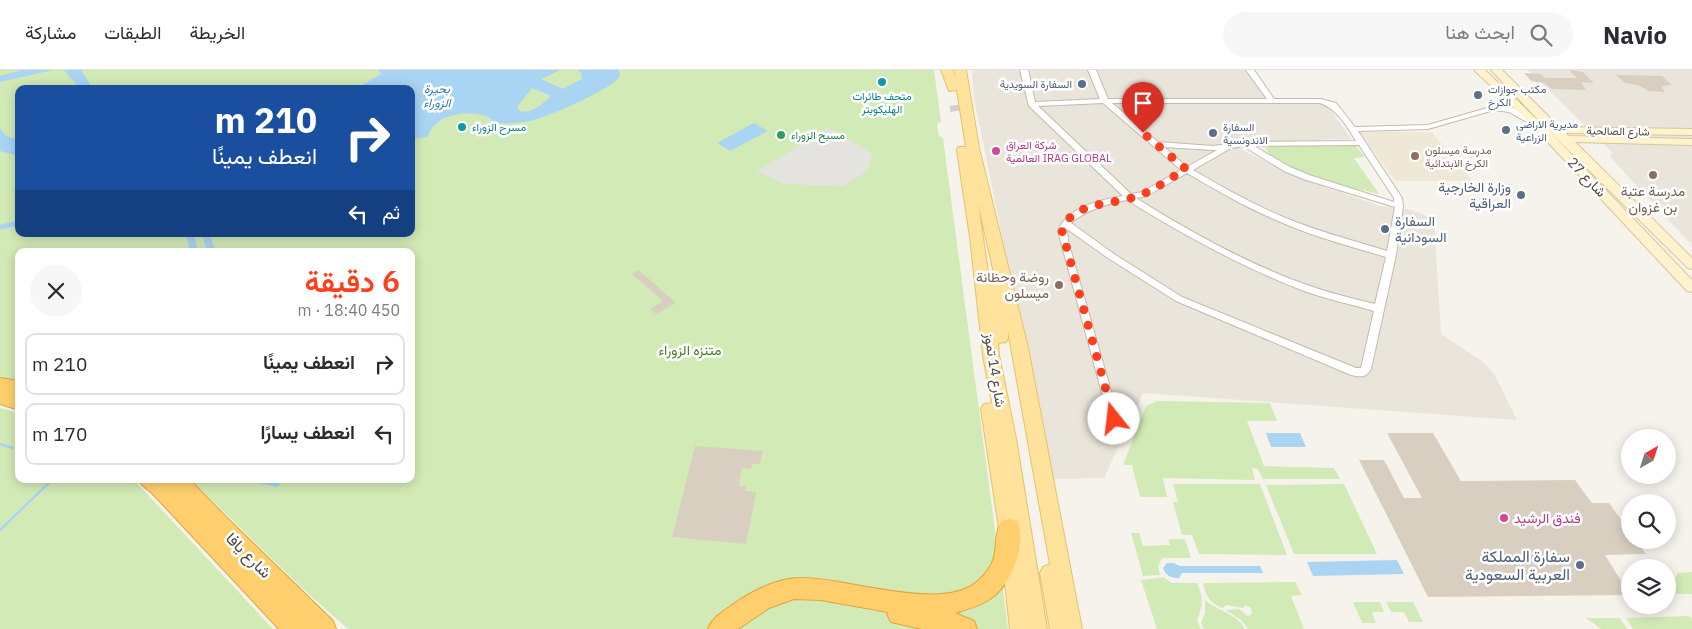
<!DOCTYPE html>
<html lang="ar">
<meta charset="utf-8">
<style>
:root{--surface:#fff;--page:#f7f7f7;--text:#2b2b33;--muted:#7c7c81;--line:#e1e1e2;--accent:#fc3f1d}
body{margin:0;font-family:"IBM Plex Sans",Vazirmatn,sans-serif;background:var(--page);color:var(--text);direction:rtl;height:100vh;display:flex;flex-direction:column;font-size:19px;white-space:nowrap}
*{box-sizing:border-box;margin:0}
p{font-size:16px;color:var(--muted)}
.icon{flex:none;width:28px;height:28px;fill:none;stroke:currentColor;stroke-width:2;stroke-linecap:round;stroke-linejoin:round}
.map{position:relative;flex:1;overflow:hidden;direction:ltr}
.details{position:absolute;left:15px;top:178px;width:400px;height:235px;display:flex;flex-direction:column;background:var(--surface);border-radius:10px;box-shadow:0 2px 12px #0003;direction:rtl}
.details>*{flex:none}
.top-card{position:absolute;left:15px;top:15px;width:400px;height:152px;border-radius:10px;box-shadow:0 2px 12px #0003;direction:rtl;background:#1a4fa0;color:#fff;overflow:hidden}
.needle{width:32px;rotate:39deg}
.fabs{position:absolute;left:1621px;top:359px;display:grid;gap:10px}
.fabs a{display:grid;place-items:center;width:55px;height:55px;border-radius:50%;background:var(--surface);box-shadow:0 2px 12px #0003;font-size:25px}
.pin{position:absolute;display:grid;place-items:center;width:42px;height:42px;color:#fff;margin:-51px -21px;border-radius:50% 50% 50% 0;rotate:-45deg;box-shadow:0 0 5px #0007}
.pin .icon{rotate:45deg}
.me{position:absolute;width:55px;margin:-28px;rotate:344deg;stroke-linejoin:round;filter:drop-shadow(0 0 4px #0008)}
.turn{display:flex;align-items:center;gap:18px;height:105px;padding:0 15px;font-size:22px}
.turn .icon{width:65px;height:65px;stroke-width:2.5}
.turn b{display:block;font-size:35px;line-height:42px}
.then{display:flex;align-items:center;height:48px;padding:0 15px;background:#0003;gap:10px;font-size:19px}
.round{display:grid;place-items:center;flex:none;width:52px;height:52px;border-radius:26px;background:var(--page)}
.summary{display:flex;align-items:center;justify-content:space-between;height:85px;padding:0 15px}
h1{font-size:30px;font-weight:600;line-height:38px;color:var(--accent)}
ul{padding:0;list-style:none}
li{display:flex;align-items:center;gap:15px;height:62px;margin:0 10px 8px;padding:0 5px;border:2px solid var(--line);border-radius:10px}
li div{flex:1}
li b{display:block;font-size:19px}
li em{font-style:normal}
header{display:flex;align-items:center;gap:30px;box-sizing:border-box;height:70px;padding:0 25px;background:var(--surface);border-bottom:1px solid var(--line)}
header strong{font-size:24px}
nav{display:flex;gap:28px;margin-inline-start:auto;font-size:18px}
.search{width:350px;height:45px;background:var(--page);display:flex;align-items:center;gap:12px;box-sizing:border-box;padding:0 18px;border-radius:28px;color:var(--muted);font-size:19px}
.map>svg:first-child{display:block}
.residential{fill:#eae5da}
.education{fill:#efe8d6}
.green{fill:#d2eab5;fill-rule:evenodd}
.parking{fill:#e5e3e0}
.water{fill:#a9d4f2;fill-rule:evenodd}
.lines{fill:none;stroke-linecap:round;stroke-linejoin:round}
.stream{stroke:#a9d4f2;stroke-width:2.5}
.canal{fill:#a9d4f2;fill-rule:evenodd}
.building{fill:#d8cfc1}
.primary-tunnel{stroke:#d4d0c8;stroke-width:13;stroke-dasharray:13 7;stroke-linecap:butt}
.street-casing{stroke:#c2bbae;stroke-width:2}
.secondary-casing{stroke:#d6c79b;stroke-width:2}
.primary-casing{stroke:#e6c16a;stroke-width:2}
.highway-casing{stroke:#e0a43c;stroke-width:2}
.street{fill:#fff;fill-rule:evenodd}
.secondary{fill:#fff3cd;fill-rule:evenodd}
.primary{fill:#ffe39c;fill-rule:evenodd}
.highway{fill:#ffcf6e;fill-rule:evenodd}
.route{stroke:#fc3f1d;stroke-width:9;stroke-dasharray:0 16.2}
.culture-dot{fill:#0f9aa8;stroke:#fff;stroke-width:2}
.service-dot{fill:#5c6f8a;stroke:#fff;stroke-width:2}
.leisure-dot{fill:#2e9e5b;stroke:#fff;stroke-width:2}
.hotel-dot{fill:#d1479c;stroke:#fff;stroke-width:2}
.education-dot{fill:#8d6e63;stroke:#fff;stroke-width:2}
.labels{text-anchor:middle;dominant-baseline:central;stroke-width:5;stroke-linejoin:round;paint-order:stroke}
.far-service-label{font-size:11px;fill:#4e5e75;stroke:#fff;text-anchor:start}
.far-culture-label{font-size:11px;fill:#0d838f;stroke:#fff}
.far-street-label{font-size:11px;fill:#4b4439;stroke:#fff}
.far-leisure-label{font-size:11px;fill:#27864d;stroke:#fff;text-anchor:start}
.far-hotel-label{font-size:11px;fill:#b23c85;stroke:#fff;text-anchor:start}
.far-education-label{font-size:11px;fill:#785e54;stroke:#fff;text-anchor:start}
.far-water-label{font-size:12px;font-style:italic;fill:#2e7ab2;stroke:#fff}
.street-label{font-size:14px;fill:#4b4439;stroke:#fff}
.service-label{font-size:14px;fill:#4e5e75;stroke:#fff;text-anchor:end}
.education-label{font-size:14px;fill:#785e54;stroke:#fff}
.park-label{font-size:14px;fill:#4a7f2a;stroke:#fff}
.hotel-label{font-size:14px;fill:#b23c85;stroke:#fff;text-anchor:start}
.near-street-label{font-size:16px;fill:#4b4439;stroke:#fff}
.near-service-label{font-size:16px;fill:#4e5e75;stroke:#fff;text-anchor:end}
</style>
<header>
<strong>Navio</strong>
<div class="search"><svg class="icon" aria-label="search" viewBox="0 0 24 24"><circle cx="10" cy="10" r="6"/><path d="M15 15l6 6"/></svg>ابحث هنا</div>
<nav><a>الخريطة</a><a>الطبقات</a><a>مشاركة</a></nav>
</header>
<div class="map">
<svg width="1692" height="559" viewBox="0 0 1692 559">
<rect width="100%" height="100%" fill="#f6f3ec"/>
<!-- residential -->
<path class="residential" d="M972 0H1247L1271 34 1319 33 1328 36 1351 69 1230 72 1248 83 1305 110 1380 136 1412 140 1434 149 1441 264 1482 291 1495 305 1517 350 1143 323 1104 408 1052 409 974 29Z
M1528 0H1692V175L1610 87 1612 82Z"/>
<!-- education -->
<path class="education" d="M1360 62H1432L1472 111H1395Z"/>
<!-- green -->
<path class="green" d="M0 0H934L941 52 937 54 939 66 943 68 1008 559H348L302 518 190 409H411V181H19V311L0 308ZM19 19H411V164H19Z
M1354 74 1365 87 1354 88 1379 124C1354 118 1275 100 1264 76Z
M1157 331 1270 333 1277 351H1247L1264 396 1334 398 1340 409H1263L1258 399 1252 398 1255 410 1163 408 1167 427H1140L1132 395H1123L1146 336Z
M0 338 19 343V409H133L273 559H0Z
M1173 414H1260L1287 485 1199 484 1192 465H1182L1173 432H1178Z
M1344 414 1377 484H1294L1266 415Z
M1131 463H1139L1143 476 1170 475 1168 469H1185L1191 488H1162L1158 496 1160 505 1143 506Z
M1692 502V524H1668V512H1674L1678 503Z
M1164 507 1171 513H1197C1204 530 1203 534 1197 551L1201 559H1157L1141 510Z
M1295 512 1302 525 1291 526 1304 559H1248L1241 550 1226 540 1239 539C1245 542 1246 549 1252 544L1251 538 1246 535 1243 538 1227 535 1222 538C1210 533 1206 526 1203 513Z
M1205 530C1217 541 1238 544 1245 559H1204L1201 553 1205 543Z
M1353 532H1380L1384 542H1372L1376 553H1362Z
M1386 532H1413L1423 552H1409L1404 542H1391Z
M1688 546 1692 548V559H1633L1626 548Z
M1586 548H1620L1627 559H1601Z"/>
<!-- parking -->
<path class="parking" d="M829 58 872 83 867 101 844 116 783 114 757 101Z"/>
<!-- water -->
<path class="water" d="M22 0H53L0 12V6Z
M64 0H81L93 19H80Z
M378 0H560L541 9 563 19 582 9 581 3 578 0H619L620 6C613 19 546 48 529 51 520 53 508 54 499 53 494 53 491 48 486 46 467 39 433 45 428 67L411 69V19H355L381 4ZM532 18 551 26C542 34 532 44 520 41L517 37Z
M754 53 768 61 730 81 717 73Z
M0 58 5 65 19 71V86L0 81Z
M1266 363H1300L1306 377H1271Z
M1397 490 1404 504 1313 506 1307 492Z
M1167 493H1174L1180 496H1260L1263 503H1182L1179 508C1171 508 1166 506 1163 498Z"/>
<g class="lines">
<!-- stream -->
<path class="stream" d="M0 374 13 378
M0 460 53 409"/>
<!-- canal -->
<path class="canal" d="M19 150V155L0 160V155Z
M186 164H194L198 181H190Z
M202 164H210L215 181H207Z
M255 409H274L279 410 280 413 279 416 275 417 256 412Z"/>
</g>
<!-- building -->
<path class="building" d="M1569 0 1583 2 1594 13 1581 12 1586 20 1552 19 1544 13 1531 11 1524 3 1541 4 1545 8H1577Z
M1616 5 1662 6 1672 15 1661 16 1665 22 1648 21 1638 15 1625 13Z
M639 200 676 233 656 244 650 239 663 231 632 204Z
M1387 363H1433L1461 411 1575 410 1592 433H1609L1630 462V470H1635L1646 484 1605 485 1630 525 1428 527 1359 390H1384L1404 428H1422Z
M695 376 763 381 760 394H752L751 399 742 398 739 416H746L745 421 756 422 746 474 672 467Z"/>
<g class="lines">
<!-- primary-tunnel -->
<path class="primary-tunnel" d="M956 35 957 41"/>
<defs>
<path id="street" d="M1020 0H1028L1035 32 1100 29 1088 0H1096L1108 29H1267L1246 0H1254L1274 29H1321L1336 33 1355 57 1428 55 1494 36 1514 38 1539 53 1538 55H1532L1509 42 1494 40 1428 59 1358 61 1402 128 1403 136 1396 185 1371 299C1366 308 1361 307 1351 305L1176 231 1108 188 1067 159 1068 171 1119 349 1118 352H1110L1109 349 1058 161C1067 137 1100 130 1123 126L1029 36ZM1103 33 1181 100 1142 122 1131 124 1038 36ZM1112 33H1320C1337 39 1347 56 1356 71L1244 72 1213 76 1158 72ZM1359 75 1394 128V132L1309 105 1290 97 1254 76ZM1243 76 1284 101 1303 109 1395 137 1387 181C1352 170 1315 161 1281 146 1251 133 1222 117 1193 100L1231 78ZM1164 77 1213 80H1217L1187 97ZM1187 103C1216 120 1245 137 1276 150 1311 166 1349 176 1386 187L1375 234C1355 229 1333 224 1313 217 1251 196 1192 163 1136 128L1147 126ZM1127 130C1183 165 1242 197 1304 221 1326 229 1351 234 1374 241L1361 298H1356L1182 227 1114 184 1071 153C1086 140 1107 134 1127 130Z"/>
<path id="secondary" d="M1474 0H1485L1548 60 1491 0H1502L1559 57 1692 59V65L1566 63 1568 66 1692 69V75L1575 72 1692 188V199L1688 198 1551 63 1692 210V222L1687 221 1528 51Z"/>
<path id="primary" d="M941 0H953L956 8 954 0H966L979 78 1028 278 1082 559H1050L1040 503 1043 497 1050 494 1008 261V268L1006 272 998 273 999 285 1016 369 1047 559H1010L999 458 981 339 984 334 992 333 983 285 970 167 957 80 958 77H966L957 20 949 21ZM978 133 996 212 990 216Z"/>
<path id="highway" d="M0 308 19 311V340L0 334Z
M139 409H189L226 447 333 551 336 559H279L152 423 142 415Z
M1009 449 1017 451C1027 473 1012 512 994 526 983 535 968 539 955 543L974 551 977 559H922L891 552 887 544 888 542 821 530 794 529 769 538 738 559H708C713 546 727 539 738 531 756 519 779 508 801 508 846 507 944 544 979 510 1004 486 990 475 1001 451Z"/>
</defs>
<!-- street casing -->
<use href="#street" class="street-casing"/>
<!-- secondary casing -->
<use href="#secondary" class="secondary-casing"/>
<!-- primary casing -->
<use href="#primary" class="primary-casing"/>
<!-- highway casing -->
<use href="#highway" class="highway-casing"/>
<!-- street -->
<use href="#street" class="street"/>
<!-- secondary -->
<use href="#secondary" class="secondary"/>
<!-- primary -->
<use href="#primary" class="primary"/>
<!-- highway -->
<use href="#highway" class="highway"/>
</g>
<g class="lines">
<!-- route -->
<path class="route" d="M1114 349 1062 161C1071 131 1114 135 1138 126 1155 120 1170 108 1186 99L1143 63"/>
</g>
<!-- markers -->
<g class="culture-dot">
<circle cx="882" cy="12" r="5"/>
<circle cx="462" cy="57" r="5"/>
</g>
<g class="service-dot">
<circle cx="1082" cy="14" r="5"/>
<circle cx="1478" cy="25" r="5"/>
<circle cx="1506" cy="60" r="5"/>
<circle cx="1213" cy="63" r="5"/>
<circle cx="1521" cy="125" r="5"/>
<circle cx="1385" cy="159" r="5"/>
<circle cx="1580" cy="495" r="5"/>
</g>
<circle class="leisure-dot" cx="781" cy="65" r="5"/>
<g class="hotel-dot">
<circle cx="996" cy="81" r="5"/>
<circle cx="1504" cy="448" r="5"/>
</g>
<g class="education-dot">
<circle cx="1415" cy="86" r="5"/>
<circle cx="1653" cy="105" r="5"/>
<circle cx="1059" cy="215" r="5"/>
</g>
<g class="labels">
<!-- far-service labels -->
<g class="far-service-label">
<text x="1072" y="14" text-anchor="end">السفارة السويدية</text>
<text x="1488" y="19">مكتب جوازات<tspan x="1488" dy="13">الكرخ</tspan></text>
<text x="1516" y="54">مديرية الاراضي<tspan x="1516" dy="13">الزراعية</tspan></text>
<text x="1223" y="57">السفارة<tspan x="1223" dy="13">الاندونسية</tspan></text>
</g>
<!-- far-culture labels -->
<g class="far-culture-label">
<text x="882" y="26">متحف طائرات<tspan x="882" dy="13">الهليكوبتر</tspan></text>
<text x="472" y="57" text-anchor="start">مسرح الزوراء</text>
</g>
<!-- far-street labels -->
<g class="far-street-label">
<text transform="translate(1618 61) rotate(1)">شارع الصالحية</text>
</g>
<!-- far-leisure labels -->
<g class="far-leisure-label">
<text x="791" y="65">مسبح الزوراء</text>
</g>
<!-- far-hotel labels -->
<g class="far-hotel-label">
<text x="1006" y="75">شركة العراق<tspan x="1006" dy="13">العالمية IRAG GLOBAL</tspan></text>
</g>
<!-- far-education labels -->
<g class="far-education-label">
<text x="1425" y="80">مدرسة ميسلون<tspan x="1425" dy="13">الكرخ الابتدائية</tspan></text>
</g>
<!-- far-water labels -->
<g class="far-water-label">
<text x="437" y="18">بحيرة<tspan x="437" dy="14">الزوراء</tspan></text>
</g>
<!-- street labels -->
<g class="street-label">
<text transform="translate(1587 107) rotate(46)">شارع 27</text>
<text transform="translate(995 300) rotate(81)">شارع 14 تموز</text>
</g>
<!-- service labels -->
<g class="service-label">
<text x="1511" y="117">وزارة الخارجية<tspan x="1511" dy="16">العراقية</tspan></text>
<text x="1395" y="151" text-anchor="start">السفارة<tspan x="1395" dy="16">السودانية</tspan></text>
</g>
<!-- education labels -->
<g class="education-label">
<text x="1653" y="121">مدرسة عتبة<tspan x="1653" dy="16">بن غزوان</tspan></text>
<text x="1049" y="207" text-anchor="end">روضة وحظانة<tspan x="1049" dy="16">ميسلون</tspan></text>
</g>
<!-- park labels -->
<g class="park-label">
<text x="690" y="280">متنزه الزوراء</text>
</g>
<!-- hotel labels -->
<g class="hotel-label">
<text x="1514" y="448">فندق الرشيد</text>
</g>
<!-- near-street labels -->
<g class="near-street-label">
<text transform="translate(249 485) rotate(45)">شارع يافا</text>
</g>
<!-- near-service labels -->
<g class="near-service-label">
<text x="1570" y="486">سفارة المملكة<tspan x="1570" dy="18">العربية السعودية</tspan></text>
</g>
</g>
</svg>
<div class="fabs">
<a><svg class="needle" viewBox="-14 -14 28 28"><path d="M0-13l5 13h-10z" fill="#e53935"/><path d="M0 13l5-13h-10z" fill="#7c7c81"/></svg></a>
<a><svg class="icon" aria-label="search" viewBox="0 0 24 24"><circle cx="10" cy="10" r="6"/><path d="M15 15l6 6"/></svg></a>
<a><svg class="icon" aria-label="layers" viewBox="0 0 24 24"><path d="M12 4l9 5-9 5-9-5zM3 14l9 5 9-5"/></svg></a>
</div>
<div class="pin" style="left:1143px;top:63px;background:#d93025"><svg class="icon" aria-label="arrive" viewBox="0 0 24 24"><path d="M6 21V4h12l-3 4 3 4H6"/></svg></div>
<svg class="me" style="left:1114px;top:349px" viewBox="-20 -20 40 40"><circle r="19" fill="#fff"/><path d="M0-13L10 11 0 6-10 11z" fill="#fc3f1d"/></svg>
<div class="top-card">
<div class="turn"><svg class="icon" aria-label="right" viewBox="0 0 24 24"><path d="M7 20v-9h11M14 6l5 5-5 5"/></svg><div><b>210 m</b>انعطف يمينًا</div></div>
<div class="then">ثم<svg class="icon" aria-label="left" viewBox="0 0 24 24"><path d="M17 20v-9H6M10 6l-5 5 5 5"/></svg></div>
</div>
<section class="details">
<div class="summary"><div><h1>6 دقيقة</h1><p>450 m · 18:40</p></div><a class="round"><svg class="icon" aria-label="close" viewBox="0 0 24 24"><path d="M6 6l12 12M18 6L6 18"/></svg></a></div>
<ul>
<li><svg class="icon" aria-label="right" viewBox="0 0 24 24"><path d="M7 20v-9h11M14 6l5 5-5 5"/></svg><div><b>انعطف يمينًا</b></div><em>210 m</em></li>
<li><svg class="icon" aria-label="left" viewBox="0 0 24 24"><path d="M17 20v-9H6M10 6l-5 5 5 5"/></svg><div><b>انعطف يسارًا</b></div><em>170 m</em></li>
</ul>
</section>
</div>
